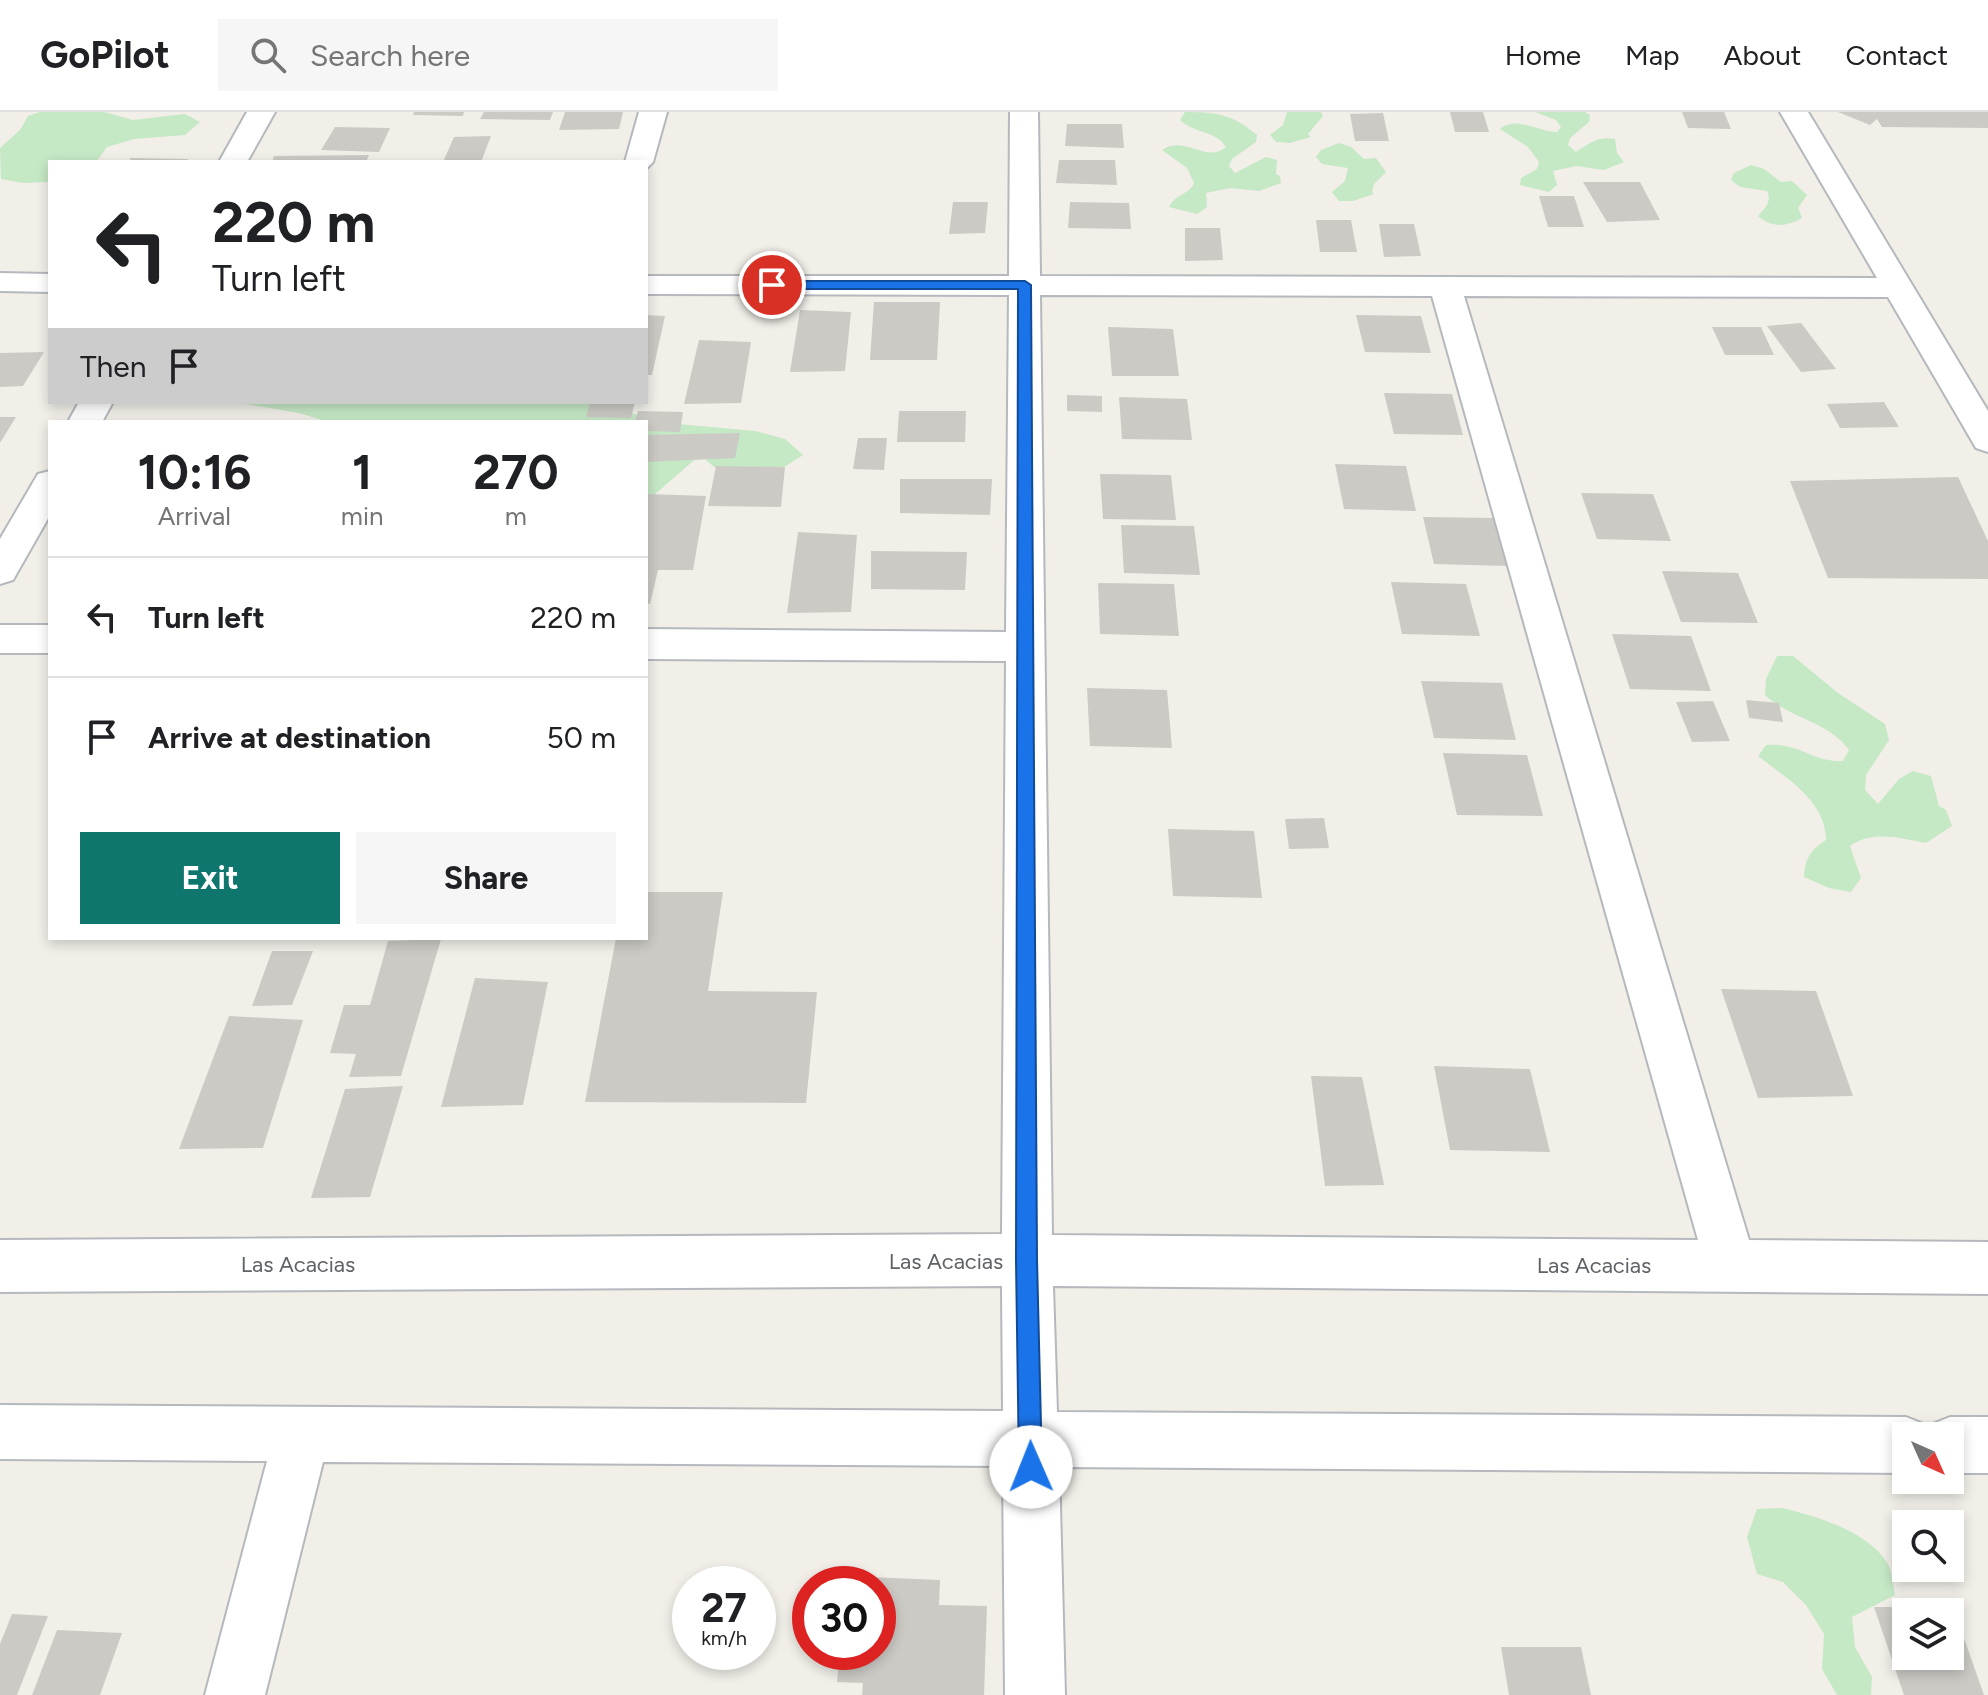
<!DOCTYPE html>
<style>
:root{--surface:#fff;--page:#f6f6f6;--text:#202124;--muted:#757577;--line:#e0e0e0;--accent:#0f766e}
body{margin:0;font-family:Figtree,sans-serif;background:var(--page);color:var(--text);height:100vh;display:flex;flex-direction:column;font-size:30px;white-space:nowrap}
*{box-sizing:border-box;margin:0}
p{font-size:26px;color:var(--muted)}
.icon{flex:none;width:44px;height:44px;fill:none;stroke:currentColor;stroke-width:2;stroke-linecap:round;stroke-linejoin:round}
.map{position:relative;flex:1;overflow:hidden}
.sheet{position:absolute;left:48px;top:308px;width:600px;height:520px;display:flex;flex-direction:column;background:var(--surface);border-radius:0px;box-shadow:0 4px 12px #0003}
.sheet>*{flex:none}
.banner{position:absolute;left:48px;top:48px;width:600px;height:244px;border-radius:0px;box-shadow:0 4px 12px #0003;background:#fff;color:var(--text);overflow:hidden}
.needle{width:52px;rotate:135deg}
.tools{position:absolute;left:1892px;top:1310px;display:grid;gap:16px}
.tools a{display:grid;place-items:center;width:72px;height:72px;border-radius:0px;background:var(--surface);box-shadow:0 4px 12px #0003;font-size:40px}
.speed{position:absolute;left:672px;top:1454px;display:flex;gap:16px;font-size:40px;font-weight:700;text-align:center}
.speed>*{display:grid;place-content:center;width:104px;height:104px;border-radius:50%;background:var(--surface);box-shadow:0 4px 12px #0003;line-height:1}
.speed small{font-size:20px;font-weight:400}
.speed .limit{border:12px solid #d22;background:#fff;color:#111}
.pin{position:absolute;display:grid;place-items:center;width:68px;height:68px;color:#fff;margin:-34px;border:4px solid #fff;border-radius:50%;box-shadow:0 2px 8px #0007}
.me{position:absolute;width:88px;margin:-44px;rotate:359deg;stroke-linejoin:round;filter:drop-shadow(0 0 6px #0008)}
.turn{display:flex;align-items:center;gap:28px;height:168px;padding:0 32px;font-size:36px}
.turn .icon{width:104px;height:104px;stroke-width:2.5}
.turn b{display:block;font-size:56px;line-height:68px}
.then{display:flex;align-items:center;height:76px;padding:0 32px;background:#0003;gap:16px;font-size:30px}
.eta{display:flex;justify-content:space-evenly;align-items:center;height:136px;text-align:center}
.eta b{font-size:48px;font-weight:700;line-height:56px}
.action{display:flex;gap:16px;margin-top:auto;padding:16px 32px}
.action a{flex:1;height:92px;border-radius:0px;background:var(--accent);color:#fff;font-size:32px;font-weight:700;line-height:92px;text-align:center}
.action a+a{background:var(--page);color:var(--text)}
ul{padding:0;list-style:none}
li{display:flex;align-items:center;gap:24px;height:120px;padding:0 32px;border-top:2px solid var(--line)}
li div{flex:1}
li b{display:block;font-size:30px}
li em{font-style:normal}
header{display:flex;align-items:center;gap:48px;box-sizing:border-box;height:112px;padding:0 40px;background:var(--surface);border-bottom:2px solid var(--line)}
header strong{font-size:38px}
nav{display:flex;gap:44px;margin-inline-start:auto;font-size:28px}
.search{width:560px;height:72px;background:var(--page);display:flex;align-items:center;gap:20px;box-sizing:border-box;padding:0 28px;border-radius:0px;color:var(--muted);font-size:30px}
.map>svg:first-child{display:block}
.green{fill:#c5e8c5}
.building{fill:#cccac5;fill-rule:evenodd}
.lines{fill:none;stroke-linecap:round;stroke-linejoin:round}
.minor-casing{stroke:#b5b8bc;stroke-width:4}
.minor{fill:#fff;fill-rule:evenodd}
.route{fill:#1a73e8;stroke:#114b97;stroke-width:2}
.labels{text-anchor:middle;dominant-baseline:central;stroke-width:7;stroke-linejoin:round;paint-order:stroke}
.street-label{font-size:22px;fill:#5f6368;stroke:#fff}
</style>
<header>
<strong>GoPilot</strong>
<div class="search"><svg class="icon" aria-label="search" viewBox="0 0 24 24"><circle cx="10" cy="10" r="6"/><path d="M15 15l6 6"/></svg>Search here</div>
<nav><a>Home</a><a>Map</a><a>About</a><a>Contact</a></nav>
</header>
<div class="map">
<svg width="1988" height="1583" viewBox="0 0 1988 1583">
<rect width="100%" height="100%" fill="#f1efe8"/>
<!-- green -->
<path class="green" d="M40 0H104L133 8 185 2 200 10 185 23 134 27 107 35 96 50H50V70L23 71 1 67 0 36 20 18 28 4Z
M1185 0C1216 0 1232 2 1257 23L1256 30 1232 47 1229 54 1235 61 1266 45 1277 48 1276 62 1280 64 1281 71 1259 79 1230 76 1206 81 1207 95 1197 102 1169 95C1175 82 1189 83 1194 71L1187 56 1162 38C1184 22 1207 52 1226 35 1217 19 1193 21 1180 8Z
M1287 0H1321L1323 4 1308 22 1311 25 1290 31 1276 30 1270 23 1283 13Z
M1535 0H1585L1590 3 1589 10 1570 26 1568 33 1576 40C1590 31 1598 24 1615 27L1617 41 1624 50 1604 58 1576 54 1553 59 1557 73 1549 80 1520 73 1521 66 1537 57 1539 50 1528 35 1500 17C1515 3 1539 20 1557 20L1561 15 1556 8Z
M1339 31 1351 35 1364 47 1376 46 1386 60 1374 72 1372 80 1374 82 1353 89H1339L1332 80 1345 69 1348 56 1322 52 1316 45 1321 38Z
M1751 53 1764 57 1781 70 1792 69 1807 83 1798 96 1802 106C1786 115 1772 116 1758 104 1766 95 1772 90 1767 79L1740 75 1731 68 1734 61Z
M233 290H592L667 311 755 319 785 327 803 343 778 359H719L700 343 646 390V310H328L299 301Z
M1777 544H1793L1838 581 1885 612 1889 628 1866 663 1865 678 1878 692 1899 667 1913 659 1931 664 1939 694 1946 698 1952 714 1926 731C1899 726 1873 718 1850 734L1861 766 1851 780 1829 776 1804 765C1805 746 1811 738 1826 728 1826 689 1786 666 1758 644L1766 633C1800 630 1811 650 1843 649L1849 638C1828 609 1790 607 1765 583L1766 567Z
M1782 1396C1816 1404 1868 1419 1888 1452 1892 1460 1893 1474 1895 1483L1852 1505 1855 1535 1872 1565 1871 1583H1837L1822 1557 1824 1522 1806 1493 1783 1470 1757 1462 1747 1425 1757 1397Z"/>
<!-- building -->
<path class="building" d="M414 0H464L463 4 413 3Z
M484 0H553L550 8 480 7Z
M565 0H623L619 17 559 18Z
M1450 0H1483L1489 20H1455Z
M1682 0H1724L1731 17 1688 16Z
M1838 0H1988V16L1882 15 1877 7 1870 13Z
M1383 1 1389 29H1355L1350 2Z
M1067 12H1122L1124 36 1065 34Z
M335 15 390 16 379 40 321 38Z
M491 24 481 50H443L454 25Z
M369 43 366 50H272L274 44Z
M131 46 188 47 186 50H128Z
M1059 48H1115L1117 73 1056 71Z
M1583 70H1640L1660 108 1607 110Z
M1539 84H1574L1584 115H1548Z
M953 90H988L985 121 949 122Z
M1070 90 1129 91 1131 117 1068 116Z
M1316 108H1351L1357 140H1320Z
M1379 112H1414L1421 144 1384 145Z
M1185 116H1220L1223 148 1185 149Z
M874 190H940L937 248H870Z
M800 198 851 200 845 259 790 260Z
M646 203 665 204 652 263H646Z
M1356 203 1421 204 1431 241 1365 240Z
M1801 211 1836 257 1801 260 1767 214Z
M1108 215 1173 217 1179 264H1112Z
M1712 215H1761L1774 243H1725Z
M699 228 751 230 741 291 684 292Z
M44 240 23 274 0 275V241Z
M1384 281 1452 282 1463 323 1394 322Z
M1067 283 1102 284V300L1067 299Z
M1119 285 1187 287 1192 328 1122 327Z
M590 290H635L631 306 586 305Z
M1884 290 1899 315 1840 316 1827 292Z
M638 299 683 300 680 320 646 319V310H635Z
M899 299H966L965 330H897Z
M0 305H16L0 331Z
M740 321 735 346 646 350V323Z
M858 326H887L884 358 853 357Z
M1335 352 1406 354 1416 399 1344 397Z
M716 354 785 355 781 395 708 394Z
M1100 362 1171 363 1176 408 1103 407Z
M1958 365 1988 429V467L1828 466 1790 369Z
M900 367H992L990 403 900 401Z
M1581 381 1653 382 1671 429 1597 427Z
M648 382 706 384 693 458H658L650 492H646Z
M1423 405 1496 406 1509 454 1434 452Z
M1121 413 1194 414 1200 463 1124 461Z
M798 420 857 423 851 500 787 501Z
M871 439 967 440 965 478 871 477Z
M1662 459 1738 461 1758 511 1681 510Z
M1391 470 1466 472 1480 524 1402 522Z
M1098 471 1174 472 1179 524 1100 522Z
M1612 522 1691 524 1711 579 1630 577Z
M1421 569 1502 571 1516 628 1434 626Z
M1087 576 1167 578 1172 636 1090 634Z
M1746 588 1779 591 1783 610 1749 606Z
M1713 589 1730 629 1692 630 1676 590Z
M1443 641 1527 643 1543 704 1457 703Z
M1324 706 1329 736 1289 737 1285 707Z
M1168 717 1254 719 1262 786 1173 784Z
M646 780H723L708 879 817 880 806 991 585 990 616 826H646Z
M441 827 401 964 349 965 356 942 330 941 344 893H370L388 829Z
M272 839H313L292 893 252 894Z
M475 866 548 870 523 993 441 995Z
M1721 877 1816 879 1853 984 1758 986Z
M229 904 303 908 263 1036 179 1037Z
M1434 954 1530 957 1550 1040 1450 1038Z
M1311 964 1362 965 1384 1073 1325 1074Z
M403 974 370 1085 311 1086 345 977Z
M846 1464 940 1468 939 1493 987 1494 984 1583H862L863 1571 837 1570 840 1540H878V1472H845Z
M1874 1495H1953L1984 1583H1904ZM1906 1500H1950V1544H1906Z
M12 1502 48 1504 17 1583H0V1532Z
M57 1518 122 1521 100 1583H32Z
M1501 1535H1581L1591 1583H1509Z"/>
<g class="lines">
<defs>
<path id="minor" d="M247 0H275L247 50H219Z
M639 0H667L653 50 646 57V50H625Z
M1010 0H1038L1040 164 1877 166 1780 0H1808L1988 299V340L1976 336 1888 185 1464 184 1749 1128 1988 1130V1182L1053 1174 1057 1300 1906 1305 1926 1313 1928 1319 1930 1313 1950 1305H1988V1361H1950V1324H1906V1361L1059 1355 1065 1583H1005L1003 1354 323 1350 265 1583H205L267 1349 0 1347V1293L1003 1299 1002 1174 0 1180V1128L1002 1122 1006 549 646 547V517L1006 520 1009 183 646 182V164H1009ZM1040 183 1432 184 1698 1128 1052 1123Z
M0 161 50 162V180L0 179Z
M79 290H113L102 310H68Z
M50 359V403L13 468 0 472V427L38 362Z
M0 513H50V541H0Z"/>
</defs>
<!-- minor casing -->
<use href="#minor" class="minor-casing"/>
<!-- minor -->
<use href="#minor" class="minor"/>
</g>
<!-- route -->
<path class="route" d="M1025 169 1031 173 1037 1148 1042 1355 1039 1363 1031 1367 1023 1363 1019 1355 1016 1148 1018 177H772L766 173 772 169Z"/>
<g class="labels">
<!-- street labels -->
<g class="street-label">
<text x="946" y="1149">Las Acacias</text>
<text x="298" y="1152">Las Acacias</text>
<text x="1594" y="1153">Las Acacias</text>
</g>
</g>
</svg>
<div class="tools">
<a><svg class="needle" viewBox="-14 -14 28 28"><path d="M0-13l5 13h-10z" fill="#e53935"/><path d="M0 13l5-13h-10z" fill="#757577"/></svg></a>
<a><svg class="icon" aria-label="search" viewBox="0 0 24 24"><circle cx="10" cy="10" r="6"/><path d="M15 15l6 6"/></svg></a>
<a><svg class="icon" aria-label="layers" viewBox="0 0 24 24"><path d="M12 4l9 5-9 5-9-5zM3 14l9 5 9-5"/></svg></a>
</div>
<div class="speed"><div>27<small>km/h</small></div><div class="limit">30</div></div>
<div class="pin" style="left:772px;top:173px;background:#d93025"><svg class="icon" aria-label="arrive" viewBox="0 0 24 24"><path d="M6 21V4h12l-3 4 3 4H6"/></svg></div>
<svg class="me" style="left:1031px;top:1355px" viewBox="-20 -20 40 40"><circle r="19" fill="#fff"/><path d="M0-13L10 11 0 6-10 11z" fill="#1a73e8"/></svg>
<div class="banner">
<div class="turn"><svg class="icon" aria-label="left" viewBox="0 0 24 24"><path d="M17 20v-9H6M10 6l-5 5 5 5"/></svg><div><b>220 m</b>Turn left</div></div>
<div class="then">Then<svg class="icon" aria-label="arrive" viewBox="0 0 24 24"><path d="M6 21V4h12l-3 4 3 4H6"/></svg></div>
</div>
<section class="sheet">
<div class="eta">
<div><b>10:16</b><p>Arrival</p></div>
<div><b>1</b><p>min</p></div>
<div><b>270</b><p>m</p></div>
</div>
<ul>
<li><svg class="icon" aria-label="left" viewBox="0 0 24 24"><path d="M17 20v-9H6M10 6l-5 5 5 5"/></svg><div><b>Turn left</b></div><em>220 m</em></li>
<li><svg class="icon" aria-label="arrive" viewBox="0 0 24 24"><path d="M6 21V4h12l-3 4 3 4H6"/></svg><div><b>Arrive at destination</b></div><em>50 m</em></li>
</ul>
<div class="action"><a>Exit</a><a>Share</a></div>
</section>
</div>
